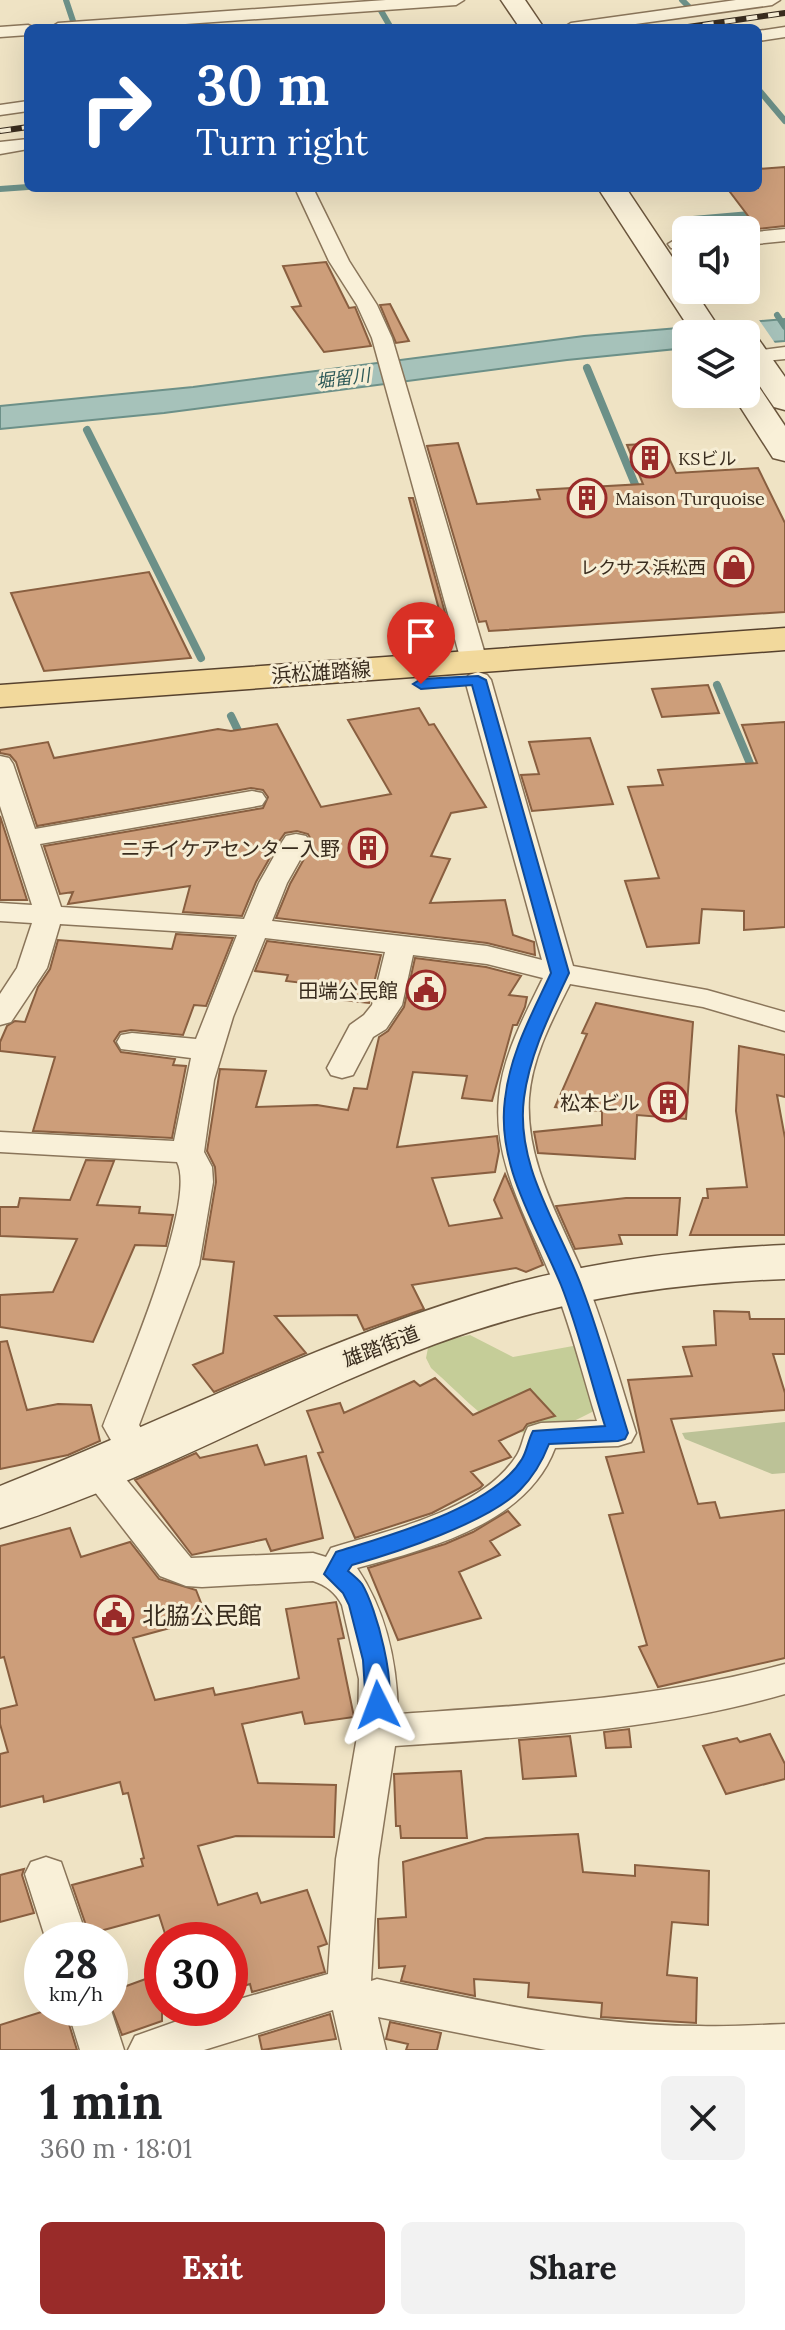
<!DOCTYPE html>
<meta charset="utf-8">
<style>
:root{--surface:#fff;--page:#f2f2f2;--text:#202124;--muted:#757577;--accent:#992b29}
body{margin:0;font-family:Lora,"Noto Sans JP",serif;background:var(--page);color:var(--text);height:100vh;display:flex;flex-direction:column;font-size:30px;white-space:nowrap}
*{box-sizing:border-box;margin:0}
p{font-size:26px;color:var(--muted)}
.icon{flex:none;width:44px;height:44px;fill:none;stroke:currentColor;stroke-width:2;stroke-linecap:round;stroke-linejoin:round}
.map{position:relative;height:2050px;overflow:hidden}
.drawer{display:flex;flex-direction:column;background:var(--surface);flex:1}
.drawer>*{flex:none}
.banner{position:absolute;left:24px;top:24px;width:738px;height:168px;border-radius:12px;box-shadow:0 8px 32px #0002;background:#1a4fa0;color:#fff;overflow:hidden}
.controls{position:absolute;left:672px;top:216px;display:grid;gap:16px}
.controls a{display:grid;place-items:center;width:88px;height:88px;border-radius:12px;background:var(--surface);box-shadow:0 8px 32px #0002;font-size:40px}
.speed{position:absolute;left:24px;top:1922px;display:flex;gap:16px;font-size:40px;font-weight:700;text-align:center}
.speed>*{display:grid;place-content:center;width:104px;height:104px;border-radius:50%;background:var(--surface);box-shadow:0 8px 32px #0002;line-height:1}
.speed small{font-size:20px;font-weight:400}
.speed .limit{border:12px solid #d22;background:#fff;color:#111}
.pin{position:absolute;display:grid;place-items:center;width:68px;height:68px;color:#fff;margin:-82px -34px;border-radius:50% 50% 50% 0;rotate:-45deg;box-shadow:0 0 8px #0007}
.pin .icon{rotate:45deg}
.me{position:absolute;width:88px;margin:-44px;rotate:357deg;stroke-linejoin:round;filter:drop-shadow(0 0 6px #0008)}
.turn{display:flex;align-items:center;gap:28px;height:168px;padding:0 40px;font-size:36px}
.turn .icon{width:104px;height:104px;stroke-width:2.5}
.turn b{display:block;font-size:56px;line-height:68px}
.round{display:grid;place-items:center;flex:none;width:84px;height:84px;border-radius:12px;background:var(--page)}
.overview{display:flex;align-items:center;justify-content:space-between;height:136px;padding:0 40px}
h1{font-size:48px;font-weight:800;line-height:60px}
.button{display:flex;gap:16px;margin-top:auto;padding:16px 40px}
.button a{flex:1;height:92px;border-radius:12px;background:var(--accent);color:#fff;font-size:32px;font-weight:800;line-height:92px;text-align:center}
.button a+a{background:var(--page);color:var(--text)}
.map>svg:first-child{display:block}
.green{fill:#c5cd98}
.cemetery{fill:#bcc297}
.water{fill:#a6c2ba;stroke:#6c9088;stroke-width:2}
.pier{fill:#efe3c4}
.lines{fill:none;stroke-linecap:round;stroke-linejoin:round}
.stream-far1{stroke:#6c9088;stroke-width:6}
.stream{stroke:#6c9088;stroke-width:8}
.building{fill:#cd9e7a;stroke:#895f40;stroke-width:2}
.street-casing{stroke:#8a755a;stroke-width:3}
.secondary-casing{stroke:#6b563d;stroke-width:3}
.primary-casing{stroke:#57422e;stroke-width:3}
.street{fill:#f9f0d8;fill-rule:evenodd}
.secondary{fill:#f9f0d8;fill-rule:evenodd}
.primary{fill:#f2d99c;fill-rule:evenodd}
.rail-casing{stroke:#392c1e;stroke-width:6}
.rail{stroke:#f6edd4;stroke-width:4;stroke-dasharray:11;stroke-linecap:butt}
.route{fill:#1a73e8;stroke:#114b97;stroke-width:2}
.labels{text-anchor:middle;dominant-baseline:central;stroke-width:6;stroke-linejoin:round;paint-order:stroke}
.far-water-label{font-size:18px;font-style:italic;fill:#2d5958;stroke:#f6edd4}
.far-poi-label{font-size:18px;fill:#392c1e;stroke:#f6edd4;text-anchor:start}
.street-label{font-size:20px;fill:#392c1e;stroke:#f6edd4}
.poi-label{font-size:20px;fill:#392c1e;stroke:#f6edd4;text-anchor:end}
.near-poi-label{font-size:24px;fill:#392c1e;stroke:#f6edd4;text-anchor:start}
</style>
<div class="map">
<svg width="785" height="2050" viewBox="0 0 785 2050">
<rect width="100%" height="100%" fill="#efe3c4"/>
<!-- green -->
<path class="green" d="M470 1335 513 1357 573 1346 581 1351 597 1404 592 1412C507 1457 493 1423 431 1368L426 1358 428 1348 441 1341Z"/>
<!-- cemetery -->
<path class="cemetery" d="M785 1422V1473L772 1474 685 1439 682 1433Z"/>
<!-- water -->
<path class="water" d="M785 319V341L746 344V334H686V348L567 360 164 413 0 429V406L193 387 584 336Z"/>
<!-- pier -->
<path class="pier" d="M757 317 777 346 746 348V334H686V344L673 325Z"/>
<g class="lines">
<!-- stream-far1 -->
<path class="stream-far1" d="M66 0 74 24
M682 0 690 8
M380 9 391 28
M758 89 785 121
M0 189 28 187
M693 219 785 211
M777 315 785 327"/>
<!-- stream -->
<path class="stream" d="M587 368 639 494
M87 430 201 658
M717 685 754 773
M231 716 243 741"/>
</g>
<!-- building -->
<path class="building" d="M785 167V226L758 229 727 188H758V169Z
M326 262 349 308 355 307 371 346 324 352 292 307 301 306 283 266Z
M390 304 409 341 396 343 380 305Z
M458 443 477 504 540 499 537 490 643 484 627 445 662 443 676 473 758 468 785 523V612L489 631 486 621 479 622 427 446Z
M409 498H413L449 627 444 628Z
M149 572 191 658 44 671 11 593Z
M708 685 719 713 662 717 652 689Z
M419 708 429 725 434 724 486 807 451 813 431 856 450 859 430 903 505 900 513 935 534 942 535 955 487 943 276 918 290 884 313 843 308 834 297 831 285 833 280 840 256 882 242 916 183 912 190 886 68 904 73 892 60 894 44 846 263 808 268 797 263 790 251 788 37 826 16 762 10 755 0 753V750L48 742 54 758 218 729 231 731 277 724 321 807 391 794 348 720Z
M785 722V927L744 930V911L702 909 699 943 647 947 625 881 659 878 628 787 663 785 658 770 757 763 742 725Z
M590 738 613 804 532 811 521 775 539 774 529 742Z
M0 816 27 900H0Z
M176 934 233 938 206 1006 194 1005 183 1035 131 1030 120 1032 114 1041 121 1052 175 1059 173 1065 186 1066 172 1138 33 1131 55 1057 0 1051V1042L7 1026 15 1021 25 1022 38 987 50 969 58 940 172 949Z
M267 941 381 955 369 1003 341 1000 345 988 286 981 288 975 255 971Z
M415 958 486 967 521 976 509 995 527 997 525 1007 517 1025H513L492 1101 462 1098 467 1076 413 1072 397 1147 497 1136 499 1151 495 1172 432 1178 449 1226 502 1218 494 1200 505 1174 543 1265 526 1272 516 1268 412 1285 424 1309 364 1330 357 1315 275 1316 306 1353 214 1392 193 1365 223 1353 234 1262 203 1259 216 1182 215 1167 207 1151 220 1069 266 1071 256 1107 317 1105 348 1110 354 1088 367 1089 379 1037 388 1031 404 1007Z
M596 1003 693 1022 686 1119 637 1115 635 1159 538 1153 534 1132 602 1125V1111L555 1107 587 1034 582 1033Z
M739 1046 785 1055V1097L777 1095 785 1138V1235H690L703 1198H708L707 1189 747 1187 736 1111Z
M86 1160 114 1161 97 1205 140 1207 139 1213 173 1215 166 1246 135 1245 93 1342 0 1327V1295L53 1292 77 1239 0 1236V1207H18L20 1198 70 1200Z
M626 1198H680L677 1235H619L622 1244 575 1249 556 1206Z
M714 1311 749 1312 750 1319H785V1354H773L785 1393V1410L671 1419 698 1504 715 1502 720 1518 785 1510V1658L658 1687 639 1647 647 1645 609 1515 623 1513 606 1457 644 1452 628 1380 692 1376 683 1347 716 1345Z
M7 1341 27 1410 58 1404 91 1405 100 1441 68 1455 0 1469V1342Z
M435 1378 473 1415 530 1389 555 1416 527 1424 523 1430 499 1441 511 1457 471 1472 483 1485 480 1488 432 1513 355 1538 318 1453 323 1452 307 1411 340 1403 344 1413 414 1381 420 1386Z
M257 1445 265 1465 306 1456 323 1538 271 1551 266 1539 192 1555 135 1480 196 1453 200 1458Z
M508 1511 520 1525 490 1541 500 1555 459 1572 481 1618 398 1640 368 1568 445 1544 473 1532Z
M70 1528 81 1557 130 1542 159 1579 196 1590 207 1618 133 1638 155 1700 213 1688 215 1695 296 1679 299 1678 286 1609 336 1602 344 1638 338 1639 354 1717 305 1724 302 1712 242 1724 258 1783 336 1785 334 1837 236 1836 198 1846 218 1905 257 1893 261 1903 307 1890 327 1944 318 1947 325 1972 252 1992 250 1984 230 1990V1940H167L159 1915 89 1934 72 1885 143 1866 141 1859 144 1858 128 1793 123 1794 120 1782 44 1802 43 1796 0 1807V1754L8 1752 0 1724V1709L17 1705 4 1657 0 1658V1546Z
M629 1729 631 1747 606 1748 604 1732Z
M770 1734 785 1764V1779L726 1794 703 1746 737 1738 740 1742Z
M570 1736 576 1776 523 1779 519 1740Z
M461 1771 467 1838H401L400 1826H396L394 1774Z
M578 1834 583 1872 635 1876V1865L709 1871 708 1925 672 1922 667 1975 697 1978 696 2023 601 2017 602 2003 528 1997 529 1983 474 1979 475 1996 401 1981 405 1966 379 1968 378 1919 406 1917 403 1862 486 1838Z
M24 1869 22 1875 34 1913 0 1922V1875Z
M162 1973V2021L122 2035 110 2004V1992Z
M54 2008H64L77 2050H0V2025Z
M330 2014 336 2039 262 2050 259 2036Z
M390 2022 441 2033 437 2050H406L408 2044 386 2039Z"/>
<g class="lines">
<defs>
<path id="street" d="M386 0H464L456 5 129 28H50L58 23Z
M736 0H780L772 5 607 28H563L571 23Z
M28 25 35 28H28V35L0 37V27Z
M785 27V37L758 41V31Z
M28 101V111L0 115V105Z
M28 139V149L0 154V142Z
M295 188H313L349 261 377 305 392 338 487 661 483 666H465L461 661 372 338 357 305 329 261Z
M785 229V241L746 245V233Z
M678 238H686V250L671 248 668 244Z
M785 347V359L755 362 746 358 748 352Z
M478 672 487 675 491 680 573 966 707 990 785 1012V1031L703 1007 570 984C552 1020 532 1057 529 1098 525 1167 565 1226 589 1288 607 1335 621 1385 636 1433L631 1442 618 1446 555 1448C527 1524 428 1549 357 1568 386 1611 397 1661 398 1714 529 1705 658 1699 785 1664V1694C657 1731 527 1737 395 1746L378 1859 371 1981 377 1979C482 2001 591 2026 699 2026 728 2027 756 2025 785 2024V2050H546L378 2017 386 2050H342L333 2010 204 2050H128L135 2036 214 2008H230V2002L243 1998 328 1974 336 1859 358 1731 359 1679 342 1605C336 1593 326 1585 313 1581L202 1587 186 1586 160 1576 84 1478 79 1469 84 1460 97 1456 110 1460 191 1558 313 1553 326 1557 331 1548C389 1530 482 1511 517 1455 522 1447 523 1436 528 1427L541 1423 597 1421C583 1376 572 1331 555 1287 532 1226 492 1165 499 1097 503 1054 525 1015 543 978L487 964 413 955 402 1005 386 1029 373 1037 353 1075 342 1078 331 1075 327 1068 350 1025 364 1015 372 1005 385 952 265 938 233 1017 214 1080 204 1152 212 1167 213 1182 199 1265 139 1425 157 1452 152 1461C123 1470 116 1448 103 1426 121 1379 198 1202 177 1162L0 1152V1132L174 1141 191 1058 121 1049 117 1042 121 1035 132 1033 196 1039 237 935 60 924 47 968 11 1022 0 1025V994L17 968 32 923 0 921V903L32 905 0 806V756L9 758 13 764 35 829 252 791 262 793 266 799 262 805 252 807 40 844 61 907 244 919 259 883 282 842 286 836 296 834 306 836 310 842 287 883 272 921 487 946 542 960 465 680 469 675Z
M46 1857 61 1862 88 1940H46L25 1874 31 1862Z
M67 2008 110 2007 124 2050H80Z"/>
<path id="secondary" d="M501 0H525L544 28H520Z
M598 188H626L686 278V290H694L723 334H693Z
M746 335 757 337 785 377V410L774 407 746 366Z
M746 381 757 384 785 426V461L773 458 732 394H746Z
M785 1245V1279C665 1283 548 1302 435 1344 289 1399 149 1482 0 1528V1486C171 1419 336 1332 515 1283 603 1260 694 1249 785 1245Z"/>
<path id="primary" d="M785 628V650L0 707V685Z"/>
</defs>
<!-- street casing -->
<use href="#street" class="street-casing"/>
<!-- secondary casing -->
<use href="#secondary" class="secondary-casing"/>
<!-- primary casing -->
<use href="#primary" class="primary-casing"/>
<!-- street -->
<use href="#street" class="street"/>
<!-- secondary -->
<use href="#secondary" class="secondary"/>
<!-- primary -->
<use href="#primary" class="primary"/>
<defs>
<path id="rail" d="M681 28 785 13
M0 131 28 127"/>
</defs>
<!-- rail casing -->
<use href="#rail" class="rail-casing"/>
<!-- rail -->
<use href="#rail" class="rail"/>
</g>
<!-- route -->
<path class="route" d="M478 676 486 680 569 973C550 1014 530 1053 524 1098 515 1167 560 1227 582 1288 600 1335 613 1385 628 1433L625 1439 618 1441 549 1444C542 1462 534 1476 520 1490 489 1522 395 1553 352 1565L348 1571C353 1575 358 1579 362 1584 376 1607 398 1687 386 1711L378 1714 369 1711 366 1705 363 1660 349 1605 343 1593 324 1574 336 1552C387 1536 493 1508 522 1459 527 1451 528 1440 533 1431L605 1426C590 1379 579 1330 561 1285 537 1226 496 1166 505 1099 510 1053 532 1014 551 973L472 685 421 689 413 684 421 679Z"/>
<!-- icons -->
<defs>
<symbol id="building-ring" viewBox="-11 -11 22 22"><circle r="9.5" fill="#f6edd4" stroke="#992b29" stroke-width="1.5"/><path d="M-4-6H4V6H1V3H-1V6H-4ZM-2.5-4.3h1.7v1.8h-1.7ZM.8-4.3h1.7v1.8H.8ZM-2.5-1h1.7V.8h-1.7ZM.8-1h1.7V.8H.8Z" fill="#992b29"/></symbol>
<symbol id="shop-ring" viewBox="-11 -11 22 22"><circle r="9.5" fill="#f6edd4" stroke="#992b29" stroke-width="1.5"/><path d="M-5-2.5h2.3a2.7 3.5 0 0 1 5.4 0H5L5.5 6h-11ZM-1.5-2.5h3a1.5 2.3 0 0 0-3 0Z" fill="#992b29"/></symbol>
<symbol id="civic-ring" viewBox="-11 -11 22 22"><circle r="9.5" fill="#f6edd4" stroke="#992b29" stroke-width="1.5"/><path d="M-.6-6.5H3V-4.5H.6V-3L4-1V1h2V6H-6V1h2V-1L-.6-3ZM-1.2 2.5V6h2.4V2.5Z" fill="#992b29"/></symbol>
</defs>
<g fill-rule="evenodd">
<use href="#building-ring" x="628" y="436" width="44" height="44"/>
<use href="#building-ring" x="565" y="476" width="44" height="44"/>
<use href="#shop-ring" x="712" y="545" width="44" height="44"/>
<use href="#building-ring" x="346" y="826" width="44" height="44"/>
<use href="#civic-ring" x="404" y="968" width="44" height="44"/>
<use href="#building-ring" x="646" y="1080" width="44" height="44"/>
<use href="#civic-ring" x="92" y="1593" width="44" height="44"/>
</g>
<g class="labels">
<!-- far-water labels -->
<g class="far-water-label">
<text transform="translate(343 378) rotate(-7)">堀留川</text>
</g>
<!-- far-poi labels -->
<g class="far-poi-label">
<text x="678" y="458">KSビル</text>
<text x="615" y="498">Maison Turquoise</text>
<text x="706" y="567" text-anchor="end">レクサス浜松西</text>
</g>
<!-- street labels -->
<g class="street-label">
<text transform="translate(321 672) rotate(-4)">浜松雄踏線</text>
<text transform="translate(381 1346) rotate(-21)">雄踏街道</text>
</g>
<!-- poi labels -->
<g class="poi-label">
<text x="340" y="848">ニチイケアセンター入野</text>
<text x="398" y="990">田端公民館</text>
<text x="640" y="1102">松本ビル</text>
</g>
<!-- near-poi labels -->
<g class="near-poi-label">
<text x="142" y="1615">北脇公民館</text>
</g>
</g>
</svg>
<div class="controls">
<a><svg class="icon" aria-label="sound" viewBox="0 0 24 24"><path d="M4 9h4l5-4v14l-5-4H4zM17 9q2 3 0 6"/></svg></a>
<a><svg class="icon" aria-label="layers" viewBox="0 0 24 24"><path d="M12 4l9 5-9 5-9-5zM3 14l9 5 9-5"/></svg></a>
</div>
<div class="speed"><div>28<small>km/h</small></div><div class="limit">30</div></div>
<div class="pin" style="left:421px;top:684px;background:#d93025"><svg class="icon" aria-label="arrive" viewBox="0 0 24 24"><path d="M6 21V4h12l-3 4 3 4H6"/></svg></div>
<svg class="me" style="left:378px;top:1705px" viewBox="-20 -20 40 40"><path d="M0-17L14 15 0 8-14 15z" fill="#1a73e8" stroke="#fff" stroke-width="4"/></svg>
<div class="banner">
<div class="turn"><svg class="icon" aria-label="right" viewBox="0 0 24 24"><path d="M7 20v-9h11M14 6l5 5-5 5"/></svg><div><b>30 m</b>Turn right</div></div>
</div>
</div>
<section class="drawer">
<div class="overview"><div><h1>1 min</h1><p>360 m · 18:01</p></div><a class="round"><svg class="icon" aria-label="close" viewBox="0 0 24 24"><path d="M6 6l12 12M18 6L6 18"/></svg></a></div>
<div class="button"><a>Exit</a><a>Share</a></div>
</section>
